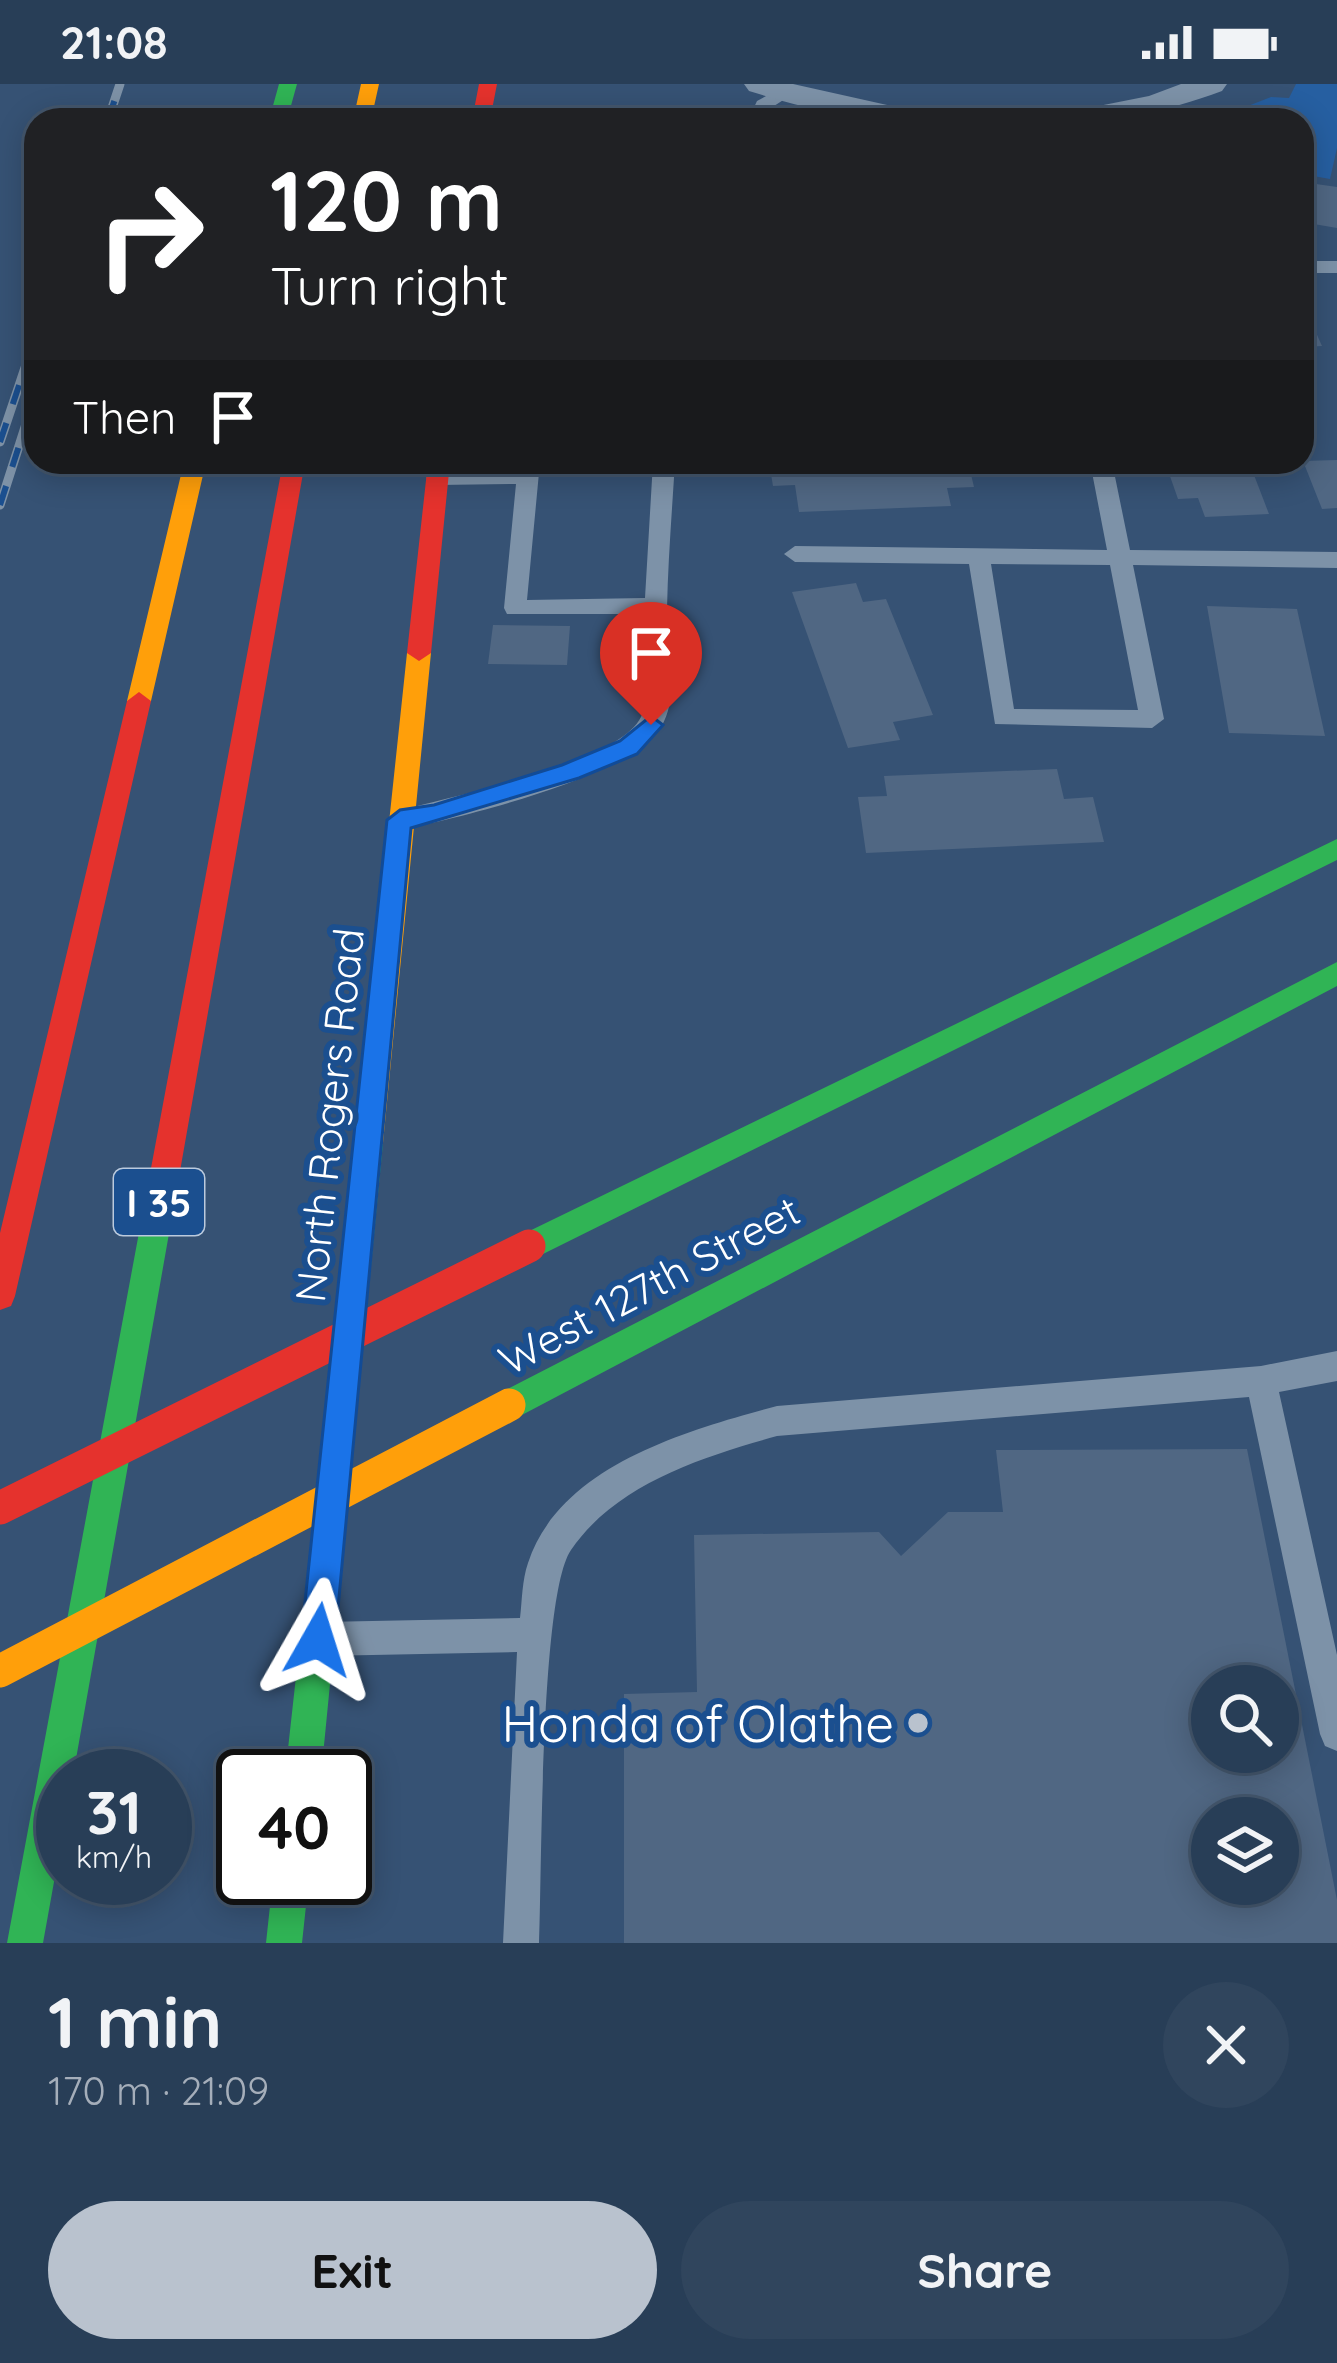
<!DOCTYPE html>
<meta charset="utf-8">
<style>
:root{--surface:#283e57;--page:#30455d;--text:#f1f3f6;--muted:#a5aeba;--line:#44576d;--accent:#b9c2ce}
body{margin:0;font-family:Quicksand,sans-serif;background:var(--page);color:var(--text);height:100vh;display:flex;flex-direction:column;font-size:45px;white-space:nowrap}
*{box-sizing:border-box;margin:0}
p{font-size:39px;color:var(--muted)}
.icon{flex:none;width:66px;height:66px;fill:none;stroke:currentColor;stroke-width:2;stroke-linecap:round;stroke-linejoin:round}
.map{position:relative;height:1859px;overflow:hidden}
.details{display:flex;flex-direction:column;background:var(--surface);flex:1}
.details>*{flex:none}
.top-card{position:absolute;left:24px;top:24px;width:1290px;height:366px;border-radius:36px;box-shadow:0 6px 30px #0003,0 0 0 3px var(--line);background:#202124;color:#fff;overflow:hidden}
.buttons{position:absolute;left:1191px;top:1581px;display:grid;gap:24px}
.buttons a{display:grid;place-items:center;width:108px;height:108px;border-radius:50%;background:var(--surface);box-shadow:0 6px 30px #0003,0 0 0 3px var(--line);font-size:60px}
.speed{position:absolute;left:36px;top:1665px;display:flex;gap:24px;font-size:60px;font-weight:700;text-align:center}
.speed>*{display:grid;place-content:center;width:156px;height:156px;border-radius:50%;background:var(--surface);box-shadow:0 6px 30px #0003,0 0 0 3px var(--line);line-height:1}
.speed small{font-size:30px;font-weight:400}
.speed .limit{border:6px solid #111;border-radius:18px;background:#fff;color:#111}
.pin{position:absolute;display:grid;place-items:center;width:102px;height:102px;color:#fff;margin:-123px -51px;border-radius:50% 50% 50% 0;rotate:-45deg;box-shadow:0 0 12px #0007}
.pin .icon{rotate:45deg}
.me{position:absolute;width:132px;margin:-66px;rotate:6deg;stroke-linejoin:round;filter:drop-shadow(0 0 9px #0008)}
.turn{display:flex;align-items:center;gap:42px;height:252px;padding:0 48px;font-size:54px}
.turn .icon{width:156px;height:156px;stroke-width:2.5}
.turn b{display:block;font-size:84px;line-height:102px}
.then{display:flex;align-items:center;height:114px;padding:0 48px;background:#0003;gap:24px;font-size:45px}
.round{display:grid;place-items:center;flex:none;width:126px;height:126px;border-radius:63px;background:var(--page)}
.head{display:flex;align-items:center;justify-content:space-between;height:204px;padding:0 48px}
h1{font-size:72px;font-weight:800;line-height:90px}
.button{display:flex;gap:24px;margin-top:auto;padding:24px 48px}
.button a{flex:1;height:138px;border-radius:72px;background:var(--accent);color:#111;font-size:48px;font-weight:800;line-height:138px;text-align:center}
.button a+a{background:var(--page);color:var(--text)}
.status{display:flex;justify-content:space-between;align-items:center;height:84px;padding:0 60px;background:var(--surface);direction:ltr}
.status svg{height:33px;fill:currentColor}
.map>svg:first-child{display:block}
.green{fill:#265fa1}
.building{fill:#506783;fill-rule:evenodd}
.lines{fill:none;stroke-linecap:round;stroke-linejoin:round}
.lane{fill:#7d92a8;fill-rule:evenodd}
.street{fill:#7d92a8;fill-rule:evenodd}
.fast{fill:#30b455;fill-rule:evenodd}
.slow{fill:#ff9f0a;fill-rule:evenodd}
.jam{fill:#e5322d;fill-rule:evenodd}
.rail-casing{stroke:#7e92a7;stroke-width:9}
.rail{stroke:#1b4f8f;stroke-width:6;stroke-dasharray:20;stroke-linecap:butt}
.slow-bridge{stroke:#ff9f0a;stroke-width:33}
.jam-bridge{stroke:#e5322d;stroke-width:33}
.route{fill:#1a73e8;stroke:#114b97;stroke-width:3}
.poi-dot{fill:#b9c2ce;stroke:#1b4f8f;stroke-width:4.5}
.labels{text-anchor:middle;dominant-baseline:central;stroke-width:12;stroke-linejoin:round;paint-order:stroke}
.shield{fill:#1b4f8f;stroke:#bbcadd;stroke-width:3}
.shield-label{font-size:39px;font-weight:bold;fill:#fff}
.street-label{font-size:42px;fill:#fff;stroke:#1b4f8f}
.near-poi-label{font-size:51px;fill:#fff;stroke:#1b4f8f;text-anchor:end}
</style>
<div class="status"><b>21:08</b><svg viewBox="0 0 49 12"><path d="M0 12V9h3v3zM5 12V6h3v6zM10 12V3h3v9zM15 12V0h3v12zM26 1h20v11H26zM47 4h2v5h-2z"/></svg></div>
<div class="map">
<svg width="1337" height="1859" viewBox="0 0 1337 1859">
<rect width="100%" height="100%" fill="#365274"/>
<!-- green -->
<path class="green" d="M1296 0H1337V64L1330 95 1302 90V36H1212L1271 13 1289 14Z"/>
<!-- building -->
<path class="building" d="M1302 98 1337 103V144L1302 138Z
M1302 233H1309L1322 262 1302 263Z
M1337 376V424L1322 425 1303 377Z
M769 378H968L974 403 947 404 951 422 799 428 795 401 773 402Z
M1165 378H1249L1269 430 1205 433 1198 414 1178 415Z
M856 499 863 518 886 515 933 631 893 638 900 656 848 664 792 508Z
M1207 522 1297 525 1325 652 1229 649Z
M493 541 570 542 567 581 488 580Z
M1057 685 1064 715 1093 713 1104 758 866 769 858 713 887 712 884 692Z
M1247 1365 1337 1816V1859H624V1610L697 1608 694 1451 879 1448 901 1472 948 1428H1003L996 1366ZM1212 1602H1278V1668H1212ZM1212 1734H1278V1800H1212Z"/>
<g class="lines">
<!-- lane -->
<path class="lane" d="M779 5 794 9 771 24 766 36H748L757 17Z
M1302 177H1337V189H1302Z
M518 378H540L527 516 645 514 653 378H675C672 427 668 476 667 525 667 560 681 610 661 643 630 693 459 734 400 746L391 743 388 736 391 729C443 713 617 682 641 633 655 605 646 561 645 530H507L504 524 516 400 437 401 426 394 437 387 518 386Z
M1090 378H1112L1130 466 1337 468V484L1133 481 1164 635 1152 644 995 640 969 480 795 478 784 470 795 462 1107 466ZM991 480 1110 481 1138 626 1014 625Z
M1337 1267V1297L1279 1308 1337 1571V1667L1325 1662 1320 1650 1249 1313 777 1352C703 1373 617 1399 571 1466 540 1511 542 1787 539 1859H503L517 1568 322 1572 310 1567 305 1555 310 1543 322 1538 520 1534C522 1517 522 1496 528 1479 560 1381 689 1346 777 1322L1261 1282Z"/>
<!-- street -->
<path class="street" d="M744 0H793L923 29 927 36C857 36 816 28 749 7Z
M1181 0H1227L1222 7C1162 29 1123 36 1059 36L1063 29 1149 12Z"/>
<!-- fast -->
<path class="fast" d="M279 0H297L287 36H269Z
M1337 755V776L539 1172 529 1176 519 1172 514 1162 519 1152Z
M1337 878V902L520 1332 509 1336 498 1332 493 1321 498 1310Z
M369 1046 379 1050 383 1059 321 1692H285L355 1059 359 1050Z
M158 1114 168 1118 173 1127 73 1692H63V1748L43 1859H7L143 1127 148 1118Z
M273 1794H309L302 1859H266Z"/>
<!-- slow -->
<path class="slow" d="M361 0H379L371 36H353Z
M184 378H206L151 617 139 626 127 617Z
M419 561 431 569 383 1059 379 1068 369 1072 359 1068 355 1059 407 569Z"/>
<!-- jam -->
<path class="jam" d="M479 0H497L490 36H472Z
M283 378H305L173 1127 168 1136 158 1140 148 1136 143 1127Z
M428 378H450L431 569 419 577 407 569Z
M139 608 151 617 15 1212 11 1222 0 1226V1149L127 617Z"/>
<defs>
<path id="rail" d="M108 36 120 0
M0 358 36 251
M0 421 36 309"/>
</defs>
<!-- rail casing -->
<use href="#rail" class="rail-casing"/>
<!-- rail -->
<use href="#rail" class="rail"/>
<!-- slow-bridge -->
<path class="slow-bridge" d="M0 1587 509 1321"/>
<!-- jam-bridge -->
<path class="jam-bridge" d="M0 1424 529 1162"/>
</g>
<!-- route -->
<path class="route" d="M651 632 663 641 637 670 579 694 411 744 335 1556 330 1568 318 1573 306 1568 301 1556 387 736 400 726 434 721 562 681 620 657Z"/>
<!-- markers -->
<circle class="poi-dot" cx="918" cy="1639" r="12"/>
<g class="labels">
<!-- shield labels -->
<rect class="shield" x="114" y="1085" width="90" height="66" rx="9"/>
<g class="shield-label">
<text x="159" y="1118">I 35</text>
</g>
<!-- street labels -->
<g class="street-label">
<text transform="translate(329 1031) rotate(-84)">North Rogers Road</text>
<text transform="translate(649 1201) rotate(-28)">West 127th Street</text>
</g>
<!-- near-poi labels -->
<g class="near-poi-label">
<text x="894" y="1639">Honda of Olathe</text>
</g>
</g>
</svg>
<div class="buttons">
<a><svg class="icon" aria-label="search" viewBox="0 0 24 24"><circle cx="10" cy="10" r="6"/><path d="M15 15l6 6"/></svg></a>
<a><svg class="icon" aria-label="layers" viewBox="0 0 24 24"><path d="M12 4l9 5-9 5-9-5zM3 14l9 5 9-5"/></svg></a>
</div>
<div class="speed"><div>31<small>km/h</small></div><div class="limit">40</div></div>
<div class="pin" style="left:651px;top:641px;background:#d93025"><svg class="icon" aria-label="arrive" viewBox="0 0 24 24"><path d="M6 21V4h12l-3 4 3 4H6"/></svg></div>
<svg class="me" style="left:318px;top:1556px" viewBox="-20 -20 40 40"><path d="M0-17L14 15 0 8-14 15z" fill="#1a73e8" stroke="#fff" stroke-width="4"/></svg>
<div class="top-card">
<div class="turn"><svg class="icon" aria-label="right" viewBox="0 0 24 24"><path d="M7 20v-9h11M14 6l5 5-5 5"/></svg><div><b>120 m</b>Turn right</div></div>
<div class="then">Then<svg class="icon" aria-label="arrive" viewBox="0 0 24 24"><path d="M6 21V4h12l-3 4 3 4H6"/></svg></div>
</div>
</div>
<section class="details">
<div class="head"><div><h1>1 min</h1><p>170 m · 21:09</p></div><a class="round"><svg class="icon" aria-label="close" viewBox="0 0 24 24"><path d="M6 6l12 12M18 6L6 18"/></svg></a></div>
<div class="button"><a>Exit</a><a>Share</a></div>
</section>
